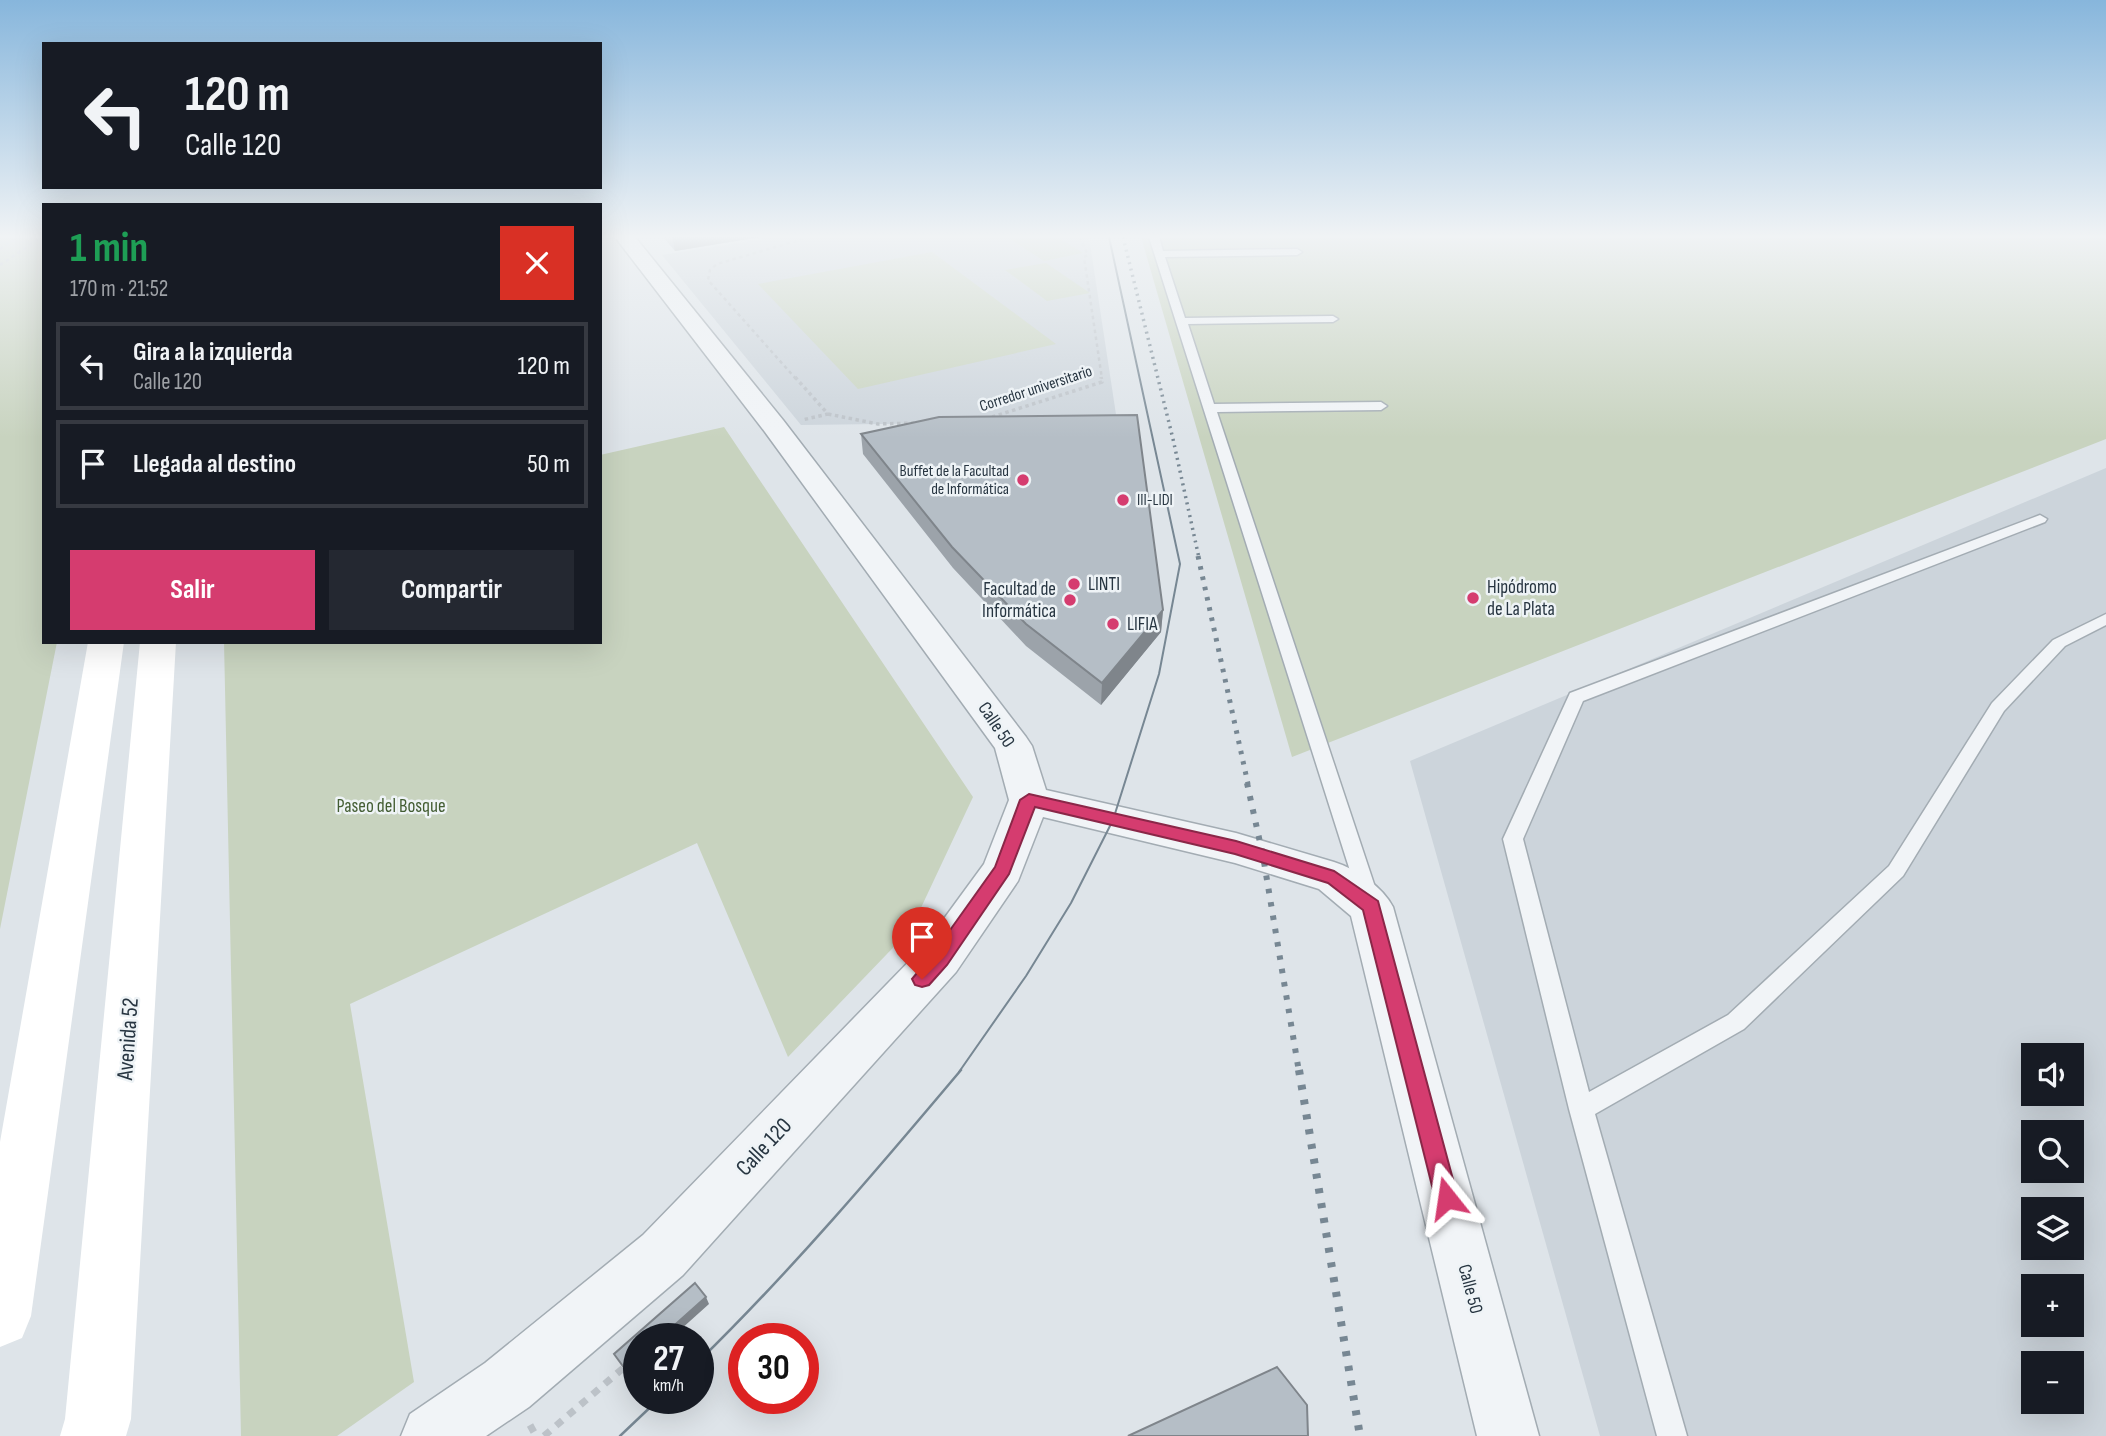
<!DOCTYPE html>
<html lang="es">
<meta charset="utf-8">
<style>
:root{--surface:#171b24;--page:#242831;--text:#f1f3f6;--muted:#9ea1a6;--line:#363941;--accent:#d53c6f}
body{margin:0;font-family:"Sofia Sans Condensed",sans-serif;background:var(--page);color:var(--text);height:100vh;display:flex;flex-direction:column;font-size:26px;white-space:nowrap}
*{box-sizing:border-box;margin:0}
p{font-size:23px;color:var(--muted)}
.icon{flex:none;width:38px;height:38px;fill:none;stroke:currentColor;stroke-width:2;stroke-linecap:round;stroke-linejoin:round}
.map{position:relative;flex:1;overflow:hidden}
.panel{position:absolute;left:42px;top:203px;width:560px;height:441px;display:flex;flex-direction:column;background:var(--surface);border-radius:0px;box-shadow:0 7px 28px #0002}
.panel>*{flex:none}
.guide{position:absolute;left:42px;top:42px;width:560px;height:147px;border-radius:0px;box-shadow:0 7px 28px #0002;background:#171b24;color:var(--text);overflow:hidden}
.controls{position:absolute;left:2021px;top:1043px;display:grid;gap:14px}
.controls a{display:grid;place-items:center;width:63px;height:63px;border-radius:0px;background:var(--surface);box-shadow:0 7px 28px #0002;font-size:35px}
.speed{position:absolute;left:623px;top:1323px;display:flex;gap:14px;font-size:35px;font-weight:700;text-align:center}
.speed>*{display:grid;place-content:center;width:91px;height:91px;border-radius:50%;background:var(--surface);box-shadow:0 7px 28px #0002;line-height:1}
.speed small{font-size:18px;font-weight:400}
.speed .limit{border:10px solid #d22;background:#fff;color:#111}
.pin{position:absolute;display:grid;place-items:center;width:60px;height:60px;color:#fff;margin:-72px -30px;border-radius:50% 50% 50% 0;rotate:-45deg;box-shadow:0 0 7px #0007}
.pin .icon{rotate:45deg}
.me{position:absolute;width:77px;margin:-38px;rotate:345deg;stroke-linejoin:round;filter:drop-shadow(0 0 5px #0008)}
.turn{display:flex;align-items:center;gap:24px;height:147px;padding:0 28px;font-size:32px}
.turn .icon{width:91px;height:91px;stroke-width:2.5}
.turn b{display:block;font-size:49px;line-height:60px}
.round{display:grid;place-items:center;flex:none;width:74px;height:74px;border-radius:0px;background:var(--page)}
.summary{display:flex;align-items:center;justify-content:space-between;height:119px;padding:0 28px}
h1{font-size:42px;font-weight:700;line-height:52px;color:#1e9e55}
.primary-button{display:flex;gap:14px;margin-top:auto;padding:14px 28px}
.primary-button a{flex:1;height:80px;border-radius:0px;background:var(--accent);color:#fff;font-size:28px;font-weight:700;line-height:80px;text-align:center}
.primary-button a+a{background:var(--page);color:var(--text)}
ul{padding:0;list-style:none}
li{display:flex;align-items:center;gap:21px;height:88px;margin:0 14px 10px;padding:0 14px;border:4px solid var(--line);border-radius:0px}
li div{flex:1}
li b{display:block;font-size:26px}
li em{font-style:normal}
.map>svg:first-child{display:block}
.built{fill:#ccd4db;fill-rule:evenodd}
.green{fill:#c8d3bf}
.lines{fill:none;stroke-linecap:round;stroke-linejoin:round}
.service-casing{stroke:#a3acb3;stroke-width:3}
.minor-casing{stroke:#a3acb3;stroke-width:3}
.path-far2{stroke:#bcc2c8;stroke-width:2.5;stroke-dasharray:3.5 3.5;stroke-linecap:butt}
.path-far1{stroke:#bcc2c8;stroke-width:3.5;stroke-dasharray:3.5 3.5;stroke-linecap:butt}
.path{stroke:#bcc2c8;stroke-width:7;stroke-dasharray:8 8;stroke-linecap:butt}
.service{fill:#f1f4f7;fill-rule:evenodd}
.minor{fill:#f1f4f7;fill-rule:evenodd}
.secondary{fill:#fff;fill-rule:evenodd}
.tram-far1{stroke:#778793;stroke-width:2}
.tram{stroke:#778793;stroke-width:2.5}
.rail-far3{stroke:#778793;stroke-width:3.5;stroke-dasharray:2 4.5;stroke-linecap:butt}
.rail-far2{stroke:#778793;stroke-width:5;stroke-dasharray:3.5 7;stroke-linecap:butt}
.rail-far1{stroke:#778793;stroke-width:6;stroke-dasharray:4.5 9;stroke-linecap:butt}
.rail{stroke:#778793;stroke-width:8;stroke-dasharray:5 10;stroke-linecap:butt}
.wall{fill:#9ca3aa}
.shaded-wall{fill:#7f858b}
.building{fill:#b5bec6;stroke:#7f858b;stroke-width:2}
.route{fill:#d53c6f;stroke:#8a2748;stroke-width:2}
.poi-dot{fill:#d53c6f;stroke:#eef3f6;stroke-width:2.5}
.labels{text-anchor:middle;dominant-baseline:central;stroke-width:5;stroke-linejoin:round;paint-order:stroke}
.far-street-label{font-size:16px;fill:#273541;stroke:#eef3f6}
.far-poi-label{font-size:16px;fill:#273541;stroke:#eef3f6;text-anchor:end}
.poi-label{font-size:19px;fill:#273541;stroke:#eef3f6;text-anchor:start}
.street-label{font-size:19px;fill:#273541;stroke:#eef3f6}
.park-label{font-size:19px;fill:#435d33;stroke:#eef3f6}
.near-street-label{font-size:23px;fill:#273541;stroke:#eef3f6}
</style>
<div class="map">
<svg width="2106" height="1436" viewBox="0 0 2106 1436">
<rect width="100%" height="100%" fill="#dee4e9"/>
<!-- built -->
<path class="built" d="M776 237H1089L1117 421 801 425 662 255Z
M2106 468V1436H1600L1410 761ZM2034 1055H2072V1094H2034ZM2034 1132H2072V1171H2034ZM2034 1209H2072V1248H2034ZM2034 1286H2072V1325H2034ZM2034 1363H2072V1402H2034Z"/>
<!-- green -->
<path class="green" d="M0 237H44V642H57L0 929Z
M1007 237H1057L1083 253 1044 261Z
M1141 237H2106V439L1292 757Z
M932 252 1056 344 858 389 758 284Z
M1046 263 1090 293 1047 301 1005 270Z
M724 427 973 797 911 929 788 1057 697 843 350 1004 414 1382 337 1436H241L224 642H600V455Z"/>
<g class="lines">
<defs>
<path id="service" d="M1149 237H1159L1163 251 1297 249 1302 252 1297 255 1165 257 1185 318 1333 316 1338 319 1333 322 1188 324 1214 404 1381 402 1387 406 1381 410 1217 412 1378 896 1375 902 1368 904 1361 902 1358 896Z
M2040 515 2047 519 2045 522 1583 701 1523 839 1589 1092 1728 1015 1889 866 1992 703 2053 640 2106 614V625L2065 646 2004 711 1903 876 1744 1029 1595 1114 1687 1436H1657L1569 1109 1503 839 1570 693Z"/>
<path id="minor" d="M615 237H635L783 420 1026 737 1032 746 1046 790 1236 833 1334 862C1356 869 1382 886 1393 907L1539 1436H1477L1351 916 1319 889 1235 863 1043 817 1018 881 956 972 683 1275 529 1407 486 1436H401L410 1414 485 1363 643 1235 924 946 984 864 1009 800 995 748 765 432Z"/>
</defs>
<!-- service casing -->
<use href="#service" class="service-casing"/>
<!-- minor casing -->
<use href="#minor" class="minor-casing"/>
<!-- path-far2 -->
<path class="path-far2" d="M1079 237 1088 255 1084 257 1102 379
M0 249 18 237
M0 265 42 237
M796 379 708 280 710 270 717 264 810 237"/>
<!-- path-far1 -->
<path class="path-far1" d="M795 377 828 414 802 420
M828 414 878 424 914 423
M992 417 1102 382 1101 377"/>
<!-- path -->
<path class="path" d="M530 1425 536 1436
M544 1436 628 1364"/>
<!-- service -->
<use href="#service" class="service"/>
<!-- minor -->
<use href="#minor" class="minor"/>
<!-- secondary -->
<path class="secondary" d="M88 642H124L31 1316 22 1338 0 1347V1142Z
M140 642H176L131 1419 126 1436H60L65 1419Z"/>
<!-- tram-far1 -->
<path class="tram-far1" d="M959 1072 1026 976 1071 903 1113 820 1159 674 1180 564 1109 237"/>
<!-- tram -->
<path class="tram" d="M698 1362C792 1270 876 1171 961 1070
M620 1436 660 1398"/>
<!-- rail-far3 -->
<path class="rail-far3" d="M1123 237 1173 439 1199 558"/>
<!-- rail-far2 -->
<path class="rail-far2" d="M1198 556 1248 784"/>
<!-- rail-far1 -->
<path class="rail-far1" d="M1247 783 1263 856 1299 1072"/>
<!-- rail -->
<path class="rail" d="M1299 1070 1360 1436"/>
</g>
<!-- wall -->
<path class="wall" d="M663 237H760L675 251Z
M861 434 1163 610 1161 632 1101 705 1026 646 953 568 863 454Z"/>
<!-- shaded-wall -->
<path class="shaded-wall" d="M672 237H760L675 251Z
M1163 610 1161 632 1101 705 1102 683Z
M706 1297 709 1304 670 1339H659Z
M639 1356V1366L629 1375 625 1369Z"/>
<!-- building -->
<path class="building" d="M1137 415 1163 610 1102 683 1026 624 952 547 861 434 939 417Z
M695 1283 706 1297 659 1339H639V1356L625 1369 614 1354Z
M1277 1367 1307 1405 1308 1436H1128Z"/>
<!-- sky -->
<linearGradient id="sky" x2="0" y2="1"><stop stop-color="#87b6dc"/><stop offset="0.54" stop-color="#f0f3f5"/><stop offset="1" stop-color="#f0f3f5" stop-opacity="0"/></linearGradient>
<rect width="2106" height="438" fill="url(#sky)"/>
<!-- route -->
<path class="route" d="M1029 794 1236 841 1334 871 1378 901 1458 1198 1455 1206 1447 1209 1438 1206 1435 1198 1363 910 1328 883 1235 854 1035 807 1009 874 947 965 929 985 922 987 915 985 912 979 933 954 995 867 1020 800Z"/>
<!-- markers -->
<g class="poi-dot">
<circle cx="1023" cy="480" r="7"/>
<circle cx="1123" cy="500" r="7"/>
<circle cx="1074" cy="584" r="7"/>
<circle cx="1473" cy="598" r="7"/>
<circle cx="1070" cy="600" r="7"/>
<circle cx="1113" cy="624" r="7"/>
</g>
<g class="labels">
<!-- far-street labels -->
<g class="far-street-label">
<text transform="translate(1036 389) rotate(-18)">Corredor universitario</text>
</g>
<!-- far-poi labels -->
<g class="far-poi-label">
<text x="1009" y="471">Buffet de la Facultad<tspan x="1009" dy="18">de Informática</tspan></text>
<text x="1137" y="500" text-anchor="start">III-LIDI</text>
</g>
<!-- poi labels -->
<g class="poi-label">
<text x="1088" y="584">LINTI</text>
<text x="1487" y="587">Hipódromo<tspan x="1487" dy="22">de La Plata</tspan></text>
<text x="1056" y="589" text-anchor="end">Facultad de<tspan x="1056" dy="22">Informática</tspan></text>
<text x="1127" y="624">LIFIA</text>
</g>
<!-- street labels -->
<g class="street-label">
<text transform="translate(996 725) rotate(56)">Calle 50</text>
<text transform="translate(1470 1289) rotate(75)">Calle 50</text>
</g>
<!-- park labels -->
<g class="park-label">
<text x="391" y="806">Paseo del Bosque</text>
</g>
<!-- near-street labels -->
<g class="near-street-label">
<text transform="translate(128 1039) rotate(-86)">Avenida 52</text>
<text transform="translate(764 1147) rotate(-47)">Calle 120</text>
</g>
</g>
</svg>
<div class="controls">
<a><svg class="icon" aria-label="sound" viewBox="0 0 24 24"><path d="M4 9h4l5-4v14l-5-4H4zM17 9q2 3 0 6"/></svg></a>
<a><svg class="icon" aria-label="search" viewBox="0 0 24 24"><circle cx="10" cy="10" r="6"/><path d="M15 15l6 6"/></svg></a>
<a><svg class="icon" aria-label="layers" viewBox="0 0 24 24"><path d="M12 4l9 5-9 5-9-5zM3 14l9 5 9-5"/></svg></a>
<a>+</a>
<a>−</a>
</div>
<div class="speed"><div>27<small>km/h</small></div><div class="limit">30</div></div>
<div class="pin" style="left:922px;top:979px;background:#d93025"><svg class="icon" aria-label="arrive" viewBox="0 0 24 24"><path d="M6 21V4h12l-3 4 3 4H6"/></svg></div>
<svg class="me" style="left:1447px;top:1198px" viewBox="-20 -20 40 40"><path d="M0-17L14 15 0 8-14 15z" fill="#d53c6f" stroke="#fff" stroke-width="4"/></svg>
<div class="guide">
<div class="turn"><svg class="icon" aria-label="left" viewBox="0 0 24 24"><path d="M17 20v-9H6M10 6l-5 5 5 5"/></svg><div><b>120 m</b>Calle 120</div></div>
</div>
<section class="panel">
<div class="summary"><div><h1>1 min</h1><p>170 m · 21:52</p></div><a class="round" style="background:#d93025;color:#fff"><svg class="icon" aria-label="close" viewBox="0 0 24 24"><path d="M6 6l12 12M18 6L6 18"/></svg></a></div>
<ul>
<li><svg class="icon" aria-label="left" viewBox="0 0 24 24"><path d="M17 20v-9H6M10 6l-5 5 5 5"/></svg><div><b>Gira a la izquierda</b><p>Calle 120</p></div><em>120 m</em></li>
<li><svg class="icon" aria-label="arrive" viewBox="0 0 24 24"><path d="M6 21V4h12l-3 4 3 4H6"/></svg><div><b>Llegada al destino</b></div><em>50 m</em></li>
</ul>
<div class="primary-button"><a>Salir</a><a>Compartir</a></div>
</section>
</div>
